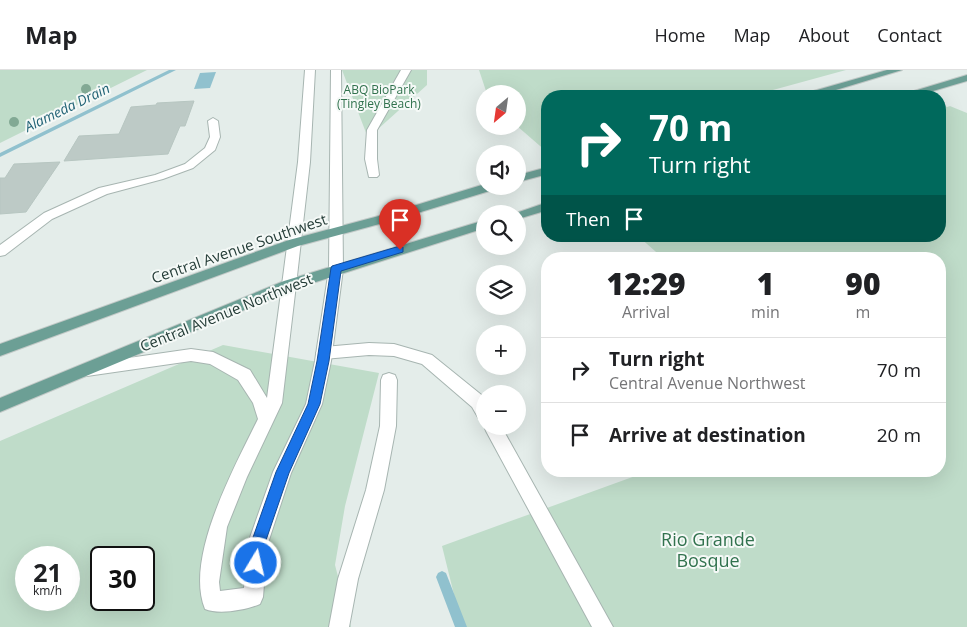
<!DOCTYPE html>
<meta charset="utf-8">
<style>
:root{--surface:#fff;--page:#f2f2f2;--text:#202124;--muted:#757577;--line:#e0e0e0}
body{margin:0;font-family:"Open Sans",sans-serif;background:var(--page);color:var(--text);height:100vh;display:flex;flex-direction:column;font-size:19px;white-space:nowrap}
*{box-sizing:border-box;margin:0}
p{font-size:16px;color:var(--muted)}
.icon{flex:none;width:28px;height:28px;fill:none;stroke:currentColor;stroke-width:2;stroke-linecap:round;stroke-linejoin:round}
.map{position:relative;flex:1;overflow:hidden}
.panel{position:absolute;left:541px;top:182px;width:405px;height:225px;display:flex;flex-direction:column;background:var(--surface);border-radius:20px;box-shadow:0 5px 20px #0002}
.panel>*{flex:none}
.hud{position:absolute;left:541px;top:20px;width:405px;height:152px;border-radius:20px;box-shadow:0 5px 20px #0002;background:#00695c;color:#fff;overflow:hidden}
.needle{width:32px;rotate:209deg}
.buttons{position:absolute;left:476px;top:15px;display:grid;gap:10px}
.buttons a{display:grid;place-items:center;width:50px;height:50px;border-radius:50%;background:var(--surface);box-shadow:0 5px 20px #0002;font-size:25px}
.speed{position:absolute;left:15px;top:476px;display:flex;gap:10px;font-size:25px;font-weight:700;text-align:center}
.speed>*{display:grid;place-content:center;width:65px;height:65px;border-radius:50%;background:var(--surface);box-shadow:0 5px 20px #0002;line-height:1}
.speed small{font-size:12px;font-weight:400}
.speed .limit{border:2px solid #111;border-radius:8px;background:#fff;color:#111}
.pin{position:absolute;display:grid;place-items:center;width:42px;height:42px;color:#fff;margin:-51px -21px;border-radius:50% 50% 50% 0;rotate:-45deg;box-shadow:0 0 5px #0007}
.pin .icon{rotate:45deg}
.me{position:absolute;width:55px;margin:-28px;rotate:9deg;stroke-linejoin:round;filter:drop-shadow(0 0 4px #0008)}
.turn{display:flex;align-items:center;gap:18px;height:105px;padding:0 25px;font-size:22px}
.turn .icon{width:65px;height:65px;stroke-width:2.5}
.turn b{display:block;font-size:35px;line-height:42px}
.then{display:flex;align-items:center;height:48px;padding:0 25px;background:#0003;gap:10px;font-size:19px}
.eta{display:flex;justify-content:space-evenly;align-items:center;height:85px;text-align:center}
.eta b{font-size:30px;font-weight:800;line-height:35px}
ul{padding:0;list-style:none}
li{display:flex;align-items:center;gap:15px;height:65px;padding:0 25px;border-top:1px solid var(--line)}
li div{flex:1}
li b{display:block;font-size:19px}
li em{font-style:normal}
header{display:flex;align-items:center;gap:30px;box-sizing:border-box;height:70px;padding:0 25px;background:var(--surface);border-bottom:1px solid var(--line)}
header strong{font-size:24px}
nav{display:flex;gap:28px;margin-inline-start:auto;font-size:18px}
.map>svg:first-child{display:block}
.green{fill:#bfdcc9;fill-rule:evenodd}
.water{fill:#90c1ce}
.pier{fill:#e4edea}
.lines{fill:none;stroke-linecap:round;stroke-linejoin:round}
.stream{fill:#90c1ce;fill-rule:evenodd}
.building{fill:#bdcac6;stroke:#b7c6c1}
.service-casing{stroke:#a7b5b1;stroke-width:2}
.minor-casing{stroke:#a7b5b1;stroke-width:2}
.tertiary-casing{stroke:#a7b5b1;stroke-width:2}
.primary-casing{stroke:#c2c9c7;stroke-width:2}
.service{fill:#fff;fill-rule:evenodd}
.minor{fill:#fff;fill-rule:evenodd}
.tertiary{fill:#fff;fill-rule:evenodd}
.primary{fill:#6c9f95;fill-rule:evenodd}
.tree{fill:#82a994}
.route{fill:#1a73e8;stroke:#114b97}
.labels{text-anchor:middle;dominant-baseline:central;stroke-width:4;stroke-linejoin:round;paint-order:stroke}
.far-park-label{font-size:12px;fill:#31724e;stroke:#f5f9f7}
.far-water-label{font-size:14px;font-style:italic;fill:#226376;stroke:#f5f9f7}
.street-label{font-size:15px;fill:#253d38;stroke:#f5f9f7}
.near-park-label{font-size:18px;fill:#31724e;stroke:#f5f9f7}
</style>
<header>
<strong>Map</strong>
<nav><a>Home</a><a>Map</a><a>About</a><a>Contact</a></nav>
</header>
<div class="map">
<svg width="967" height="557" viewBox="0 0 967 557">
<rect width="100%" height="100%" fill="#e4edea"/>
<!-- green -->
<path class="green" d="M0 0H147L0 73Z
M342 0H427V15L368 68Z
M479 0H846L751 26H548L547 82 517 56 518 24H487Z
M940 32 967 43V557H462L442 476 638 405 640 401H940V189H664L638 166H940Z
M223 275 379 303 345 436 335 495 351 557H0V371ZM26 488H69V530H26ZM101 488H144V530H101Z"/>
<!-- water -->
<path class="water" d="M216 2 210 18 194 19 200 3Z"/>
<!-- pier -->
<path class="pier" d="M893 0H967V31L947 37 940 34V26H928Z"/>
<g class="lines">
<!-- stream -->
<path class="stream" d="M169 0H176L0 87V83Z
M442 501 446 503 467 557H455L436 507 438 503Z"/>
</g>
<!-- building -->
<path class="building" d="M194 31 185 56H180L168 84 64 91 79 66 119 64 131 37 156 35 157 33Z
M60 92 26 142 0 144V108H5L14 94Z"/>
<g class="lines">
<defs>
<path id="service" d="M401 0H411L377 60V89L379 105 377 107H369L365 89 367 60Z
M213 48 218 51 220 67 215 80 193 98 163 109 107 124 52 149 5 185 0 186V175L44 143 99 118 155 105 185 94 205 78 210 67 208 51Z
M369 273 394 274 432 285 484 327 485 351 479 349 472 337 422 294 394 286 369 285 324 289 319 287 316 283 319 279 324 277Z
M389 303 395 305 397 310 396 356 384 420 358 509 349 557H329L338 509 366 420 380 356 381 310 383 305Z
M485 353V356H501L613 557H592L486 361 484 356Z"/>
<path id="minor" d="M336 194 341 196 343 199 331 291 322 334 291 403 267 476 263 527 260 534C246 540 219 545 205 539 184 488 235 396 258 349L253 333 238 310 210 294 191 291 87 306 82 304 79 300 82 296 87 294 191 279 213 282 250 300 267 328 282 215 284 211H294L296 215 282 333 247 407 227 457 219 512 220 521 244 518 247 476 273 402 306 334 315 291 329 199 331 196Z"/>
<path id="tertiary" d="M305 0H315L310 92 296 215 294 219H284L282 215 298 92Z
M331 0H341L343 199 341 202H331L329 199Z"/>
<path id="primary" d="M887 0H902L816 26H801L803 24Z
M967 5V11L916 26H902L904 24Z
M548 97V104L518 112V105Z
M485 114V116H498L496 119 398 149 298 176 0 286V274L289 170 390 143Z
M548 132V140L518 149V144H513Z
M485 150V158L294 219 0 342V328L284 211Z"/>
</defs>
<!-- service casing -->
<use href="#service" class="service-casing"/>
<!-- minor casing -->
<use href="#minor" class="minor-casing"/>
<!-- tertiary casing -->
<use href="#tertiary" class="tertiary-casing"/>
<!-- primary casing -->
<use href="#primary" class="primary-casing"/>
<!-- service -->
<use href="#service" class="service"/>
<!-- minor -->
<use href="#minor" class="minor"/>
<!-- tertiary -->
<use href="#tertiary" class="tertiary"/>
<!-- primary -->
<use href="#primary" class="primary"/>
</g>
<!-- trees -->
<g class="tree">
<circle cx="86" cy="19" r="5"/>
<circle cx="14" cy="52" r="5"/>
</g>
<!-- route -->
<path class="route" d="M400 176 403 177V182L341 201 329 291 320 334 289 403 264 476 261 498 256 501 250 498 248 493 250 476 276 402 308 334 317 291 331 198 332 196Z"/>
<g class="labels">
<!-- far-park labels -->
<g class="far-park-label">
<text x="379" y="19">ABQ BioPark<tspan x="379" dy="14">(Tingley Beach)</tspan></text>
</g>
<!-- far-water labels -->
<g class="far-water-label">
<text transform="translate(67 37) rotate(-26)">Alameda Drain</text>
</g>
<!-- street labels -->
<g class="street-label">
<text transform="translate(239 178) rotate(-19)">Central Avenue Southwest</text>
<text transform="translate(226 242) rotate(-22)">Central Avenue Northwest</text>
</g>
<!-- near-park labels -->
<g class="near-park-label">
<text x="708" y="469">Rio Grande<tspan x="708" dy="21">Bosque</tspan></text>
</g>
</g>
</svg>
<div class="buttons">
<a><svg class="needle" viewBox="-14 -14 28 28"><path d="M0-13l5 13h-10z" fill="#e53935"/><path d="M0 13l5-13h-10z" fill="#757577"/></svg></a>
<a><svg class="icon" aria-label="sound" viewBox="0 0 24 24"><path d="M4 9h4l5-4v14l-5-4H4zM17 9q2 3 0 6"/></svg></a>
<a><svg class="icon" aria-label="search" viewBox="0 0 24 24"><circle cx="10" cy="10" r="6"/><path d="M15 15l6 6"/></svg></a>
<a><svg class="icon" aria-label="layers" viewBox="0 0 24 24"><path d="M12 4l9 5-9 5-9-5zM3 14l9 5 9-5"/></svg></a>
<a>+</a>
<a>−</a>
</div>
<div class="speed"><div>21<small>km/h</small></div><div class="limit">30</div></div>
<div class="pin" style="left:400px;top:180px;background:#d93025"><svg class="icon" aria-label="arrive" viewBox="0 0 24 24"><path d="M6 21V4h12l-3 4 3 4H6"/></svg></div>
<svg class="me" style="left:256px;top:493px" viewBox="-20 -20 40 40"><circle r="17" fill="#1a73e8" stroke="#fff" stroke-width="3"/><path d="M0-11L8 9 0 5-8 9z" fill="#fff"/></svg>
<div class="hud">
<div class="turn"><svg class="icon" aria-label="right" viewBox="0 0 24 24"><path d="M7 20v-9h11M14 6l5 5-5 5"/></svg><div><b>70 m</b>Turn right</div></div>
<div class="then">Then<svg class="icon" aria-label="arrive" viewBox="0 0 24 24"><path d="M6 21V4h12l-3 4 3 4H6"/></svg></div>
</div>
<section class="panel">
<div class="eta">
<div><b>12:29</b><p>Arrival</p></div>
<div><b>1</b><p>min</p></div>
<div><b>90</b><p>m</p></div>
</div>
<ul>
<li><svg class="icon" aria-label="right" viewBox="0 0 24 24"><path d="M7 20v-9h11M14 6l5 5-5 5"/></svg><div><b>Turn right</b><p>Central Avenue Northwest</p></div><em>70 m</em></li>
<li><svg class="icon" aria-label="arrive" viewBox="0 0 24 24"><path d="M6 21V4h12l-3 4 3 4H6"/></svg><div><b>Arrive at destination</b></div><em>20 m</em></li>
</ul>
</section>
</div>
